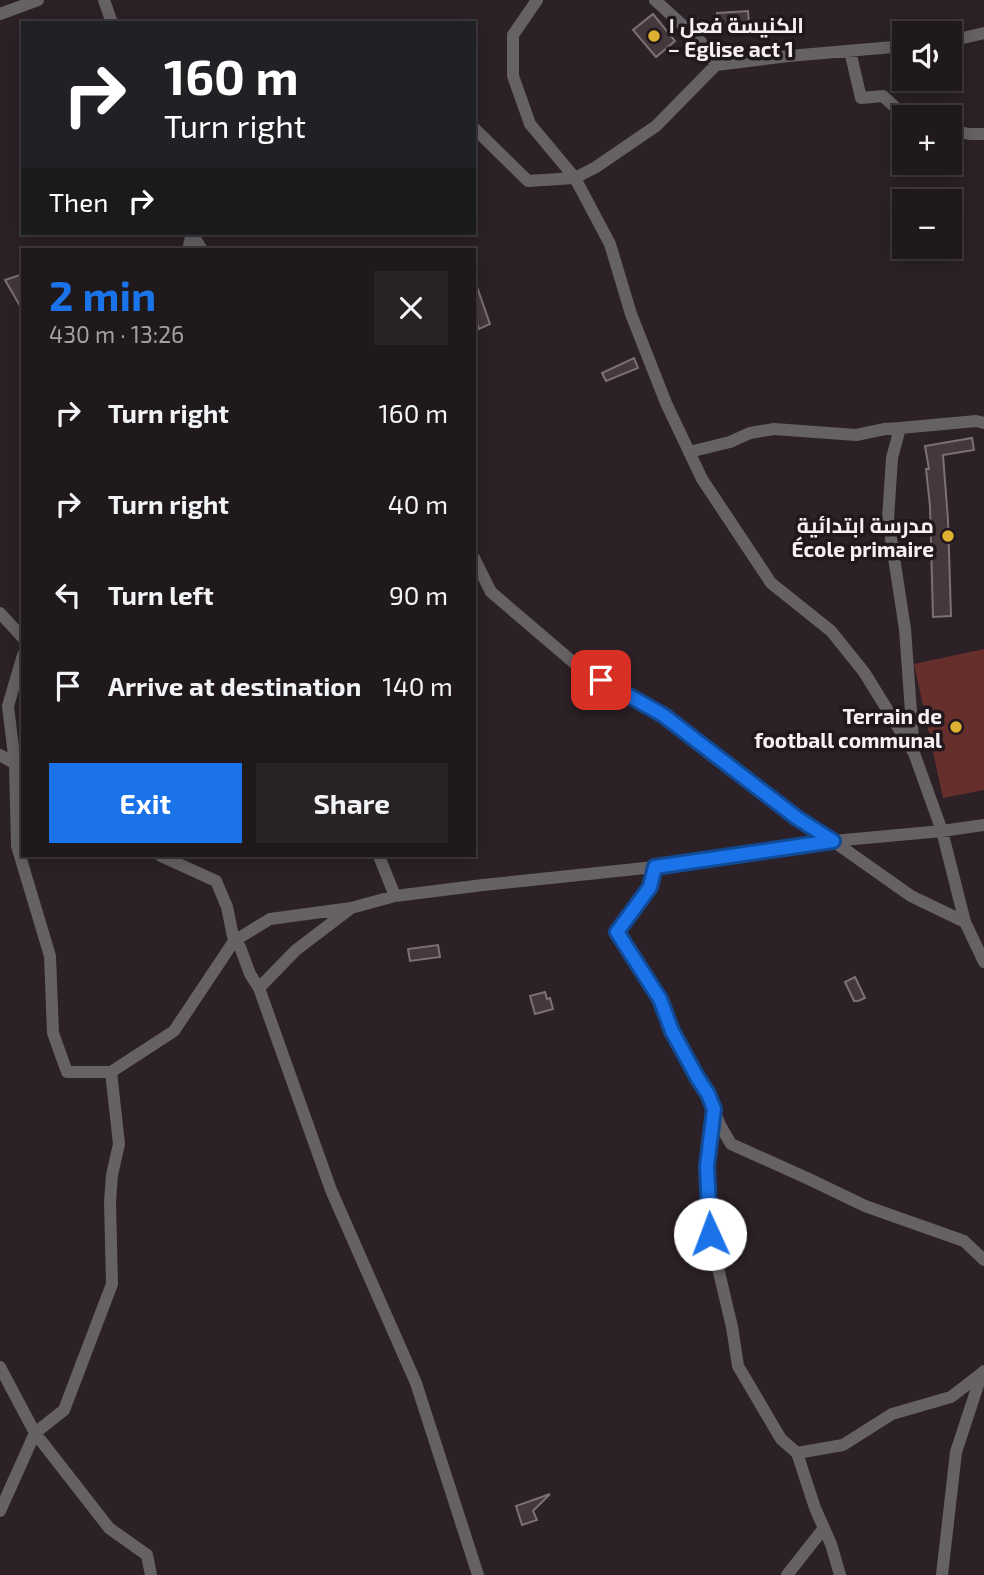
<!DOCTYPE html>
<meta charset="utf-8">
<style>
:root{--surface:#20191c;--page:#282225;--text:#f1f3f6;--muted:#a2a0a3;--line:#3d383b;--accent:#1a73e8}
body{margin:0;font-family:"Exo 2",Cairo,sans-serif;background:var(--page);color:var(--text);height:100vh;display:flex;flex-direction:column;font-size:26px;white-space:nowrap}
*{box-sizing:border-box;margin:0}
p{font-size:23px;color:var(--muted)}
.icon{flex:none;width:38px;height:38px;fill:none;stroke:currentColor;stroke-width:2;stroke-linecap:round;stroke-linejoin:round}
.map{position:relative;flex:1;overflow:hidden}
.side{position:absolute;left:21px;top:248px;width:455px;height:609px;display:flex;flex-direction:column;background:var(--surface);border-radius:0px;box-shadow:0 4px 18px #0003,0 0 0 2px var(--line)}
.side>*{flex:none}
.banner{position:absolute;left:21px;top:21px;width:455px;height:214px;border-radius:0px;box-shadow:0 4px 18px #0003,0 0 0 2px var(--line);background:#202124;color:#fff;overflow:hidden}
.tools{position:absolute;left:892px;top:21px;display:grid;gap:14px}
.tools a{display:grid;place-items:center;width:70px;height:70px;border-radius:0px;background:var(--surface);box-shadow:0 4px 18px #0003,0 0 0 2px var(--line);font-size:35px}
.pin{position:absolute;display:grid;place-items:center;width:60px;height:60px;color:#fff;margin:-30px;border-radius:14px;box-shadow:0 4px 10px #0006}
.me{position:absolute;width:77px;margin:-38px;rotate:358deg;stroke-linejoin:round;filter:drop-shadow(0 0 5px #0008)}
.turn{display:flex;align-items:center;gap:24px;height:147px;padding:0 28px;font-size:32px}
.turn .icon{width:91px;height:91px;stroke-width:2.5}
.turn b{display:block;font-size:49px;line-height:60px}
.then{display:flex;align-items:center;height:66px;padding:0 28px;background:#0003;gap:14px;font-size:26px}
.round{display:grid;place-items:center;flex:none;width:74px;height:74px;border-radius:0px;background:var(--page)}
.summary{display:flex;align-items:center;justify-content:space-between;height:119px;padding:0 28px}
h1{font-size:42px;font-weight:700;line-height:52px;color:var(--accent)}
.cta{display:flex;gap:14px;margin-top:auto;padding:14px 28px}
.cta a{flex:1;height:80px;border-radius:0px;background:var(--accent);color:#fff;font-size:28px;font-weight:700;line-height:80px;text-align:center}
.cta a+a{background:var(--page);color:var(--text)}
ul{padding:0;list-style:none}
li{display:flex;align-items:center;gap:21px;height:91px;padding:0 28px}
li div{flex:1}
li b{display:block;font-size:26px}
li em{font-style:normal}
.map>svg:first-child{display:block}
.green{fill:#662f2b}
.building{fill:#44383a;stroke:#7d7072;stroke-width:2}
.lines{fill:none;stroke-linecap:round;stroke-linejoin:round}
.minor{stroke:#656165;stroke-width:12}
.route-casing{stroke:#114b97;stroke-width:18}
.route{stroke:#1a73e8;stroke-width:12}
.poi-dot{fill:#deb133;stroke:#21181d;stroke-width:2.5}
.labels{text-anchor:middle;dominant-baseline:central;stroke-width:7;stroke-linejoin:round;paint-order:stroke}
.poi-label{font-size:21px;font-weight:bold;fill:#f6f0f3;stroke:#21181d;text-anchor:end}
</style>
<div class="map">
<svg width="984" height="1575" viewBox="0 0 984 1575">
<rect width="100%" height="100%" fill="#2b2126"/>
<!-- green -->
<path class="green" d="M984 649V790L943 798 914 664Z"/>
<!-- building -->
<path class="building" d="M748 11 749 24 718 27 717 13Z
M653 14 675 41 656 57 633 30Z
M23 274V311L5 280Z
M474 284H476L490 324 479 329 474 315Z
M634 358 638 368 606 381 602 373Z
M972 438 974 450 943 455 948 520 951 616 933 617 930 506 926 469H929L925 446Z
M438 945 440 957 410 961 408 949Z
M855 977 865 998 858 1001H854L845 982Z
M545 992 547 999 550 998 553 1009 535 1014 530 996Z
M550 1494 533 1511 537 1520 522 1525 516 1506Z"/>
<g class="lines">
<!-- minor -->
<path class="minor" d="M104 0 112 23
M537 0 513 35V76L530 124 575 178 610 244 631 314 666 403 702 479 771 583 831 631 864 672 914 753
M655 0 701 42 716 65 789 56 905 46
M0 14 38 0
M950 41 984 33
M850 51 861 98 883 96 897 109 915 117
M474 128 528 181 575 178 596 167 656 126 716 65
M950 130 969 134H984
M192 233 202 250
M188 250 192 233
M984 423 976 421 900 428 892 458 888 519 905 629 914 753 942 831 965 922 984 962
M689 452 730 442 750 433 774 429 856 435 885 429 900 428
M474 558 491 592 580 668 663 715 797 818 833 841 911 896 965 922
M0 613 23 638
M23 655 8 706 15 764 17 846 50 956 53 1033 67 1072H111
M0 755 19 766
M161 856 216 881 227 907 234 941 240 947 250 974 259 988
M379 856 395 896
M655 867 650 887 617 931 660 999 672 1031 697 1077 708 1095 720 1125 731 1144 811 1180 865 1206 964 1241 984 1260
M350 909 296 950 259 988 331 1190 416 1383 478 1575
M713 1112 707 1166 710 1234 732 1327 738 1366 781 1439 797 1453 815 1508 831 1544 840 1575
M0 1367 35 1433 109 1528 147 1555 151 1575
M797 1453 843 1445 892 1414 951 1397 982 1373
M0 1511 35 1433 64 1410 112 1284 110 1202 112 1175 119 1144 111 1072 174 1031 234 941 270 919 351 908 395 896 483 885 655 867 833 841 942 831 984 825
M787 1575 824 1528
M942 1575 956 1452 982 1373 984 1371"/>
</g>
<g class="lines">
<defs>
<path id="route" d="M601 680 663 715 797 818 833 841 655 867 650 887 617 932 660 999 672 1031 697 1077 708 1094 714 1109 707 1166 710 1234"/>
</defs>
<!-- route casing -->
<use href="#route" class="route-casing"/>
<!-- route -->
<use href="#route" class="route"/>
</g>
<!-- markers -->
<g class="poi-dot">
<circle cx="654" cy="36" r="7"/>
<circle cx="948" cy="536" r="7"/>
<circle cx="956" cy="727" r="7"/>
</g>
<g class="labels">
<!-- poi labels -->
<g class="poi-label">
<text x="668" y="24" text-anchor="start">الكنيسة فعل ۱<tspan x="668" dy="24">– Eglise act 1</tspan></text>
<text x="934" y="524">مدرسة ابتدائية<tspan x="934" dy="24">École primaire</tspan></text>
<text x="942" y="715">Terrain de<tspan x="942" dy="24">football communal</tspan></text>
</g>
</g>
</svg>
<div class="tools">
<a><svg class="icon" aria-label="sound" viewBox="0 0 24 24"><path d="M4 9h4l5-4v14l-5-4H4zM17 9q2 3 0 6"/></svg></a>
<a>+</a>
<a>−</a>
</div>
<div class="pin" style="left:601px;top:680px;background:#d93025"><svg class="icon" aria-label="arrive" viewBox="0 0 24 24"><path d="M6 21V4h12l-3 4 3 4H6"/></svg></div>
<svg class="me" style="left:710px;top:1234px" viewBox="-20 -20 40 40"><circle r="19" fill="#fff"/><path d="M0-13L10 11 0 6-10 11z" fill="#1a73e8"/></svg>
<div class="banner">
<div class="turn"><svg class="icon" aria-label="right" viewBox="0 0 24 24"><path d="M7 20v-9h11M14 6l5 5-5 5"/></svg><div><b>160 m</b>Turn right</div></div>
<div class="then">Then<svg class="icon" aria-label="right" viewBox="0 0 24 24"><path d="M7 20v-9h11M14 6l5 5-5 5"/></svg></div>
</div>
<section class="side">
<div class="summary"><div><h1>2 min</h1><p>430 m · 13:26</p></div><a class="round"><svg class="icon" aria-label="close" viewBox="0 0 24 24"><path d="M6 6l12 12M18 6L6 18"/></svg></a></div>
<ul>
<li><svg class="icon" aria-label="right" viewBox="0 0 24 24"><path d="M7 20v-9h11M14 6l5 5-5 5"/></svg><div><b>Turn right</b></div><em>160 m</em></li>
<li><svg class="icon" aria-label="right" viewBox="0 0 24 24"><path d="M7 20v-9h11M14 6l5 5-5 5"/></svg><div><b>Turn right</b></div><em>40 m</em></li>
<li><svg class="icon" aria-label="left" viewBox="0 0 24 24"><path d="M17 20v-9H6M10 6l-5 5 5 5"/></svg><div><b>Turn left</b></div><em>90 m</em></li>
<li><svg class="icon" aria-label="arrive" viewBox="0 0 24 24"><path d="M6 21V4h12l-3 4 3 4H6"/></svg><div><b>Arrive at destination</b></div><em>140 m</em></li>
</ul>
<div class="cta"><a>Exit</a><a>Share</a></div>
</section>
</div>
